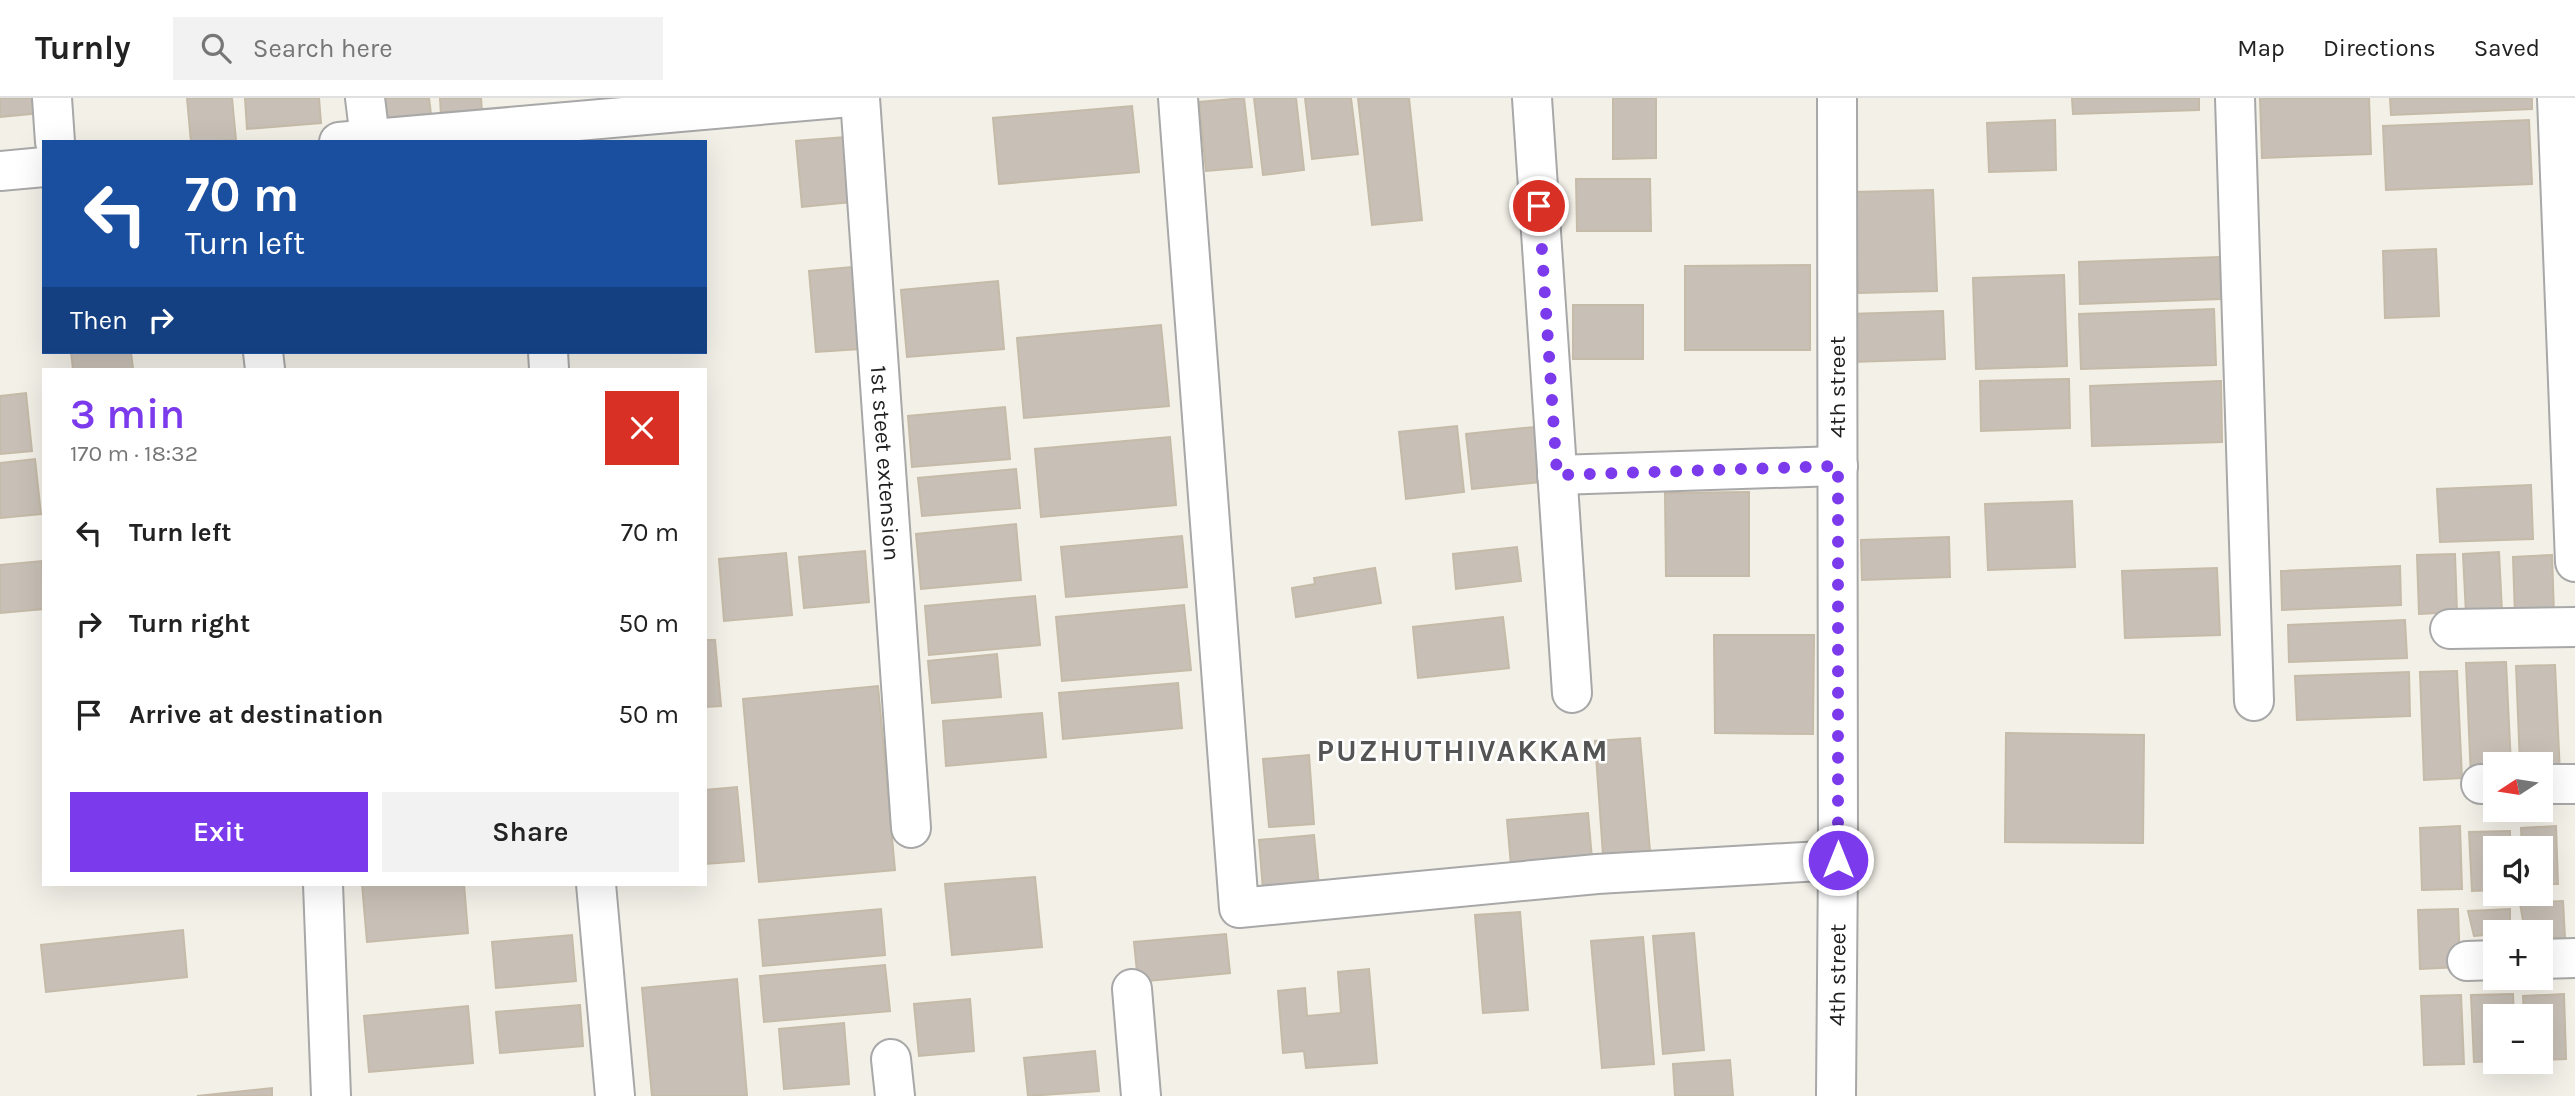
<!DOCTYPE html>
<meta charset="utf-8">
<style>
:root{--surface:#fff;--page:#f2f2f2;--text:#222;--muted:#767676;--line:#e0e0e0;--accent:#7c3aed}
body{margin:0;font-family:Karla,sans-serif;background:var(--page);color:var(--text);height:100vh;display:flex;flex-direction:column;font-size:26px;white-space:nowrap}
*{box-sizing:border-box;margin:0}
p{font-size:23px;color:var(--muted)}
.icon{flex:none;width:38px;height:38px;fill:none;stroke:currentColor;stroke-width:2;stroke-linecap:round;stroke-linejoin:round}
.map{position:relative;flex:1;overflow:hidden}
.side{position:absolute;left:42px;top:270px;width:665px;height:518px;display:flex;flex-direction:column;background:var(--surface);border-radius:0px;box-shadow:0 7px 28px #0002}
.side>*{flex:none}
.hud{position:absolute;left:42px;top:42px;width:665px;height:214px;border-radius:0px;box-shadow:0 7px 28px #0002;background:#1a4fa0;color:#fff;overflow:hidden}
.needle{width:46px;rotate:258deg}
.buttons{position:absolute;left:2483px;top:654px;display:grid;gap:14px}
.buttons a{display:grid;place-items:center;width:70px;height:70px;border-radius:0px;background:var(--surface);box-shadow:0 7px 28px #0002;font-size:35px}
.pin{position:absolute;display:grid;place-items:center;width:60px;height:60px;color:#fff;margin:-30px;border:4px solid #fff;border-radius:50%;box-shadow:0 2px 7px #0007}
.me{position:absolute;width:77px;margin:-38px;rotate:0deg;stroke-linejoin:round;filter:drop-shadow(0 0 5px #0008)}
.turn{display:flex;align-items:center;gap:24px;height:147px;padding:0 28px;font-size:32px}
.turn .icon{width:91px;height:91px;stroke-width:2.5}
.turn b{display:block;font-size:49px;line-height:60px}
.then{display:flex;align-items:center;height:66px;padding:0 28px;background:#0003;gap:14px;font-size:26px}
.round{display:grid;place-items:center;flex:none;width:74px;height:74px;border-radius:0px;background:var(--page)}
.head{display:flex;align-items:center;justify-content:space-between;height:119px;padding:0 28px}
h1{font-size:42px;font-weight:600;line-height:52px;color:var(--accent)}
.button{display:flex;gap:14px;margin-top:auto;padding:14px 28px}
.button a{flex:1;height:80px;border-radius:0px;background:var(--accent);color:#fff;font-size:28px;font-weight:600;line-height:80px;text-align:center}
.button a+a{background:var(--page);color:var(--text)}
ul{padding:0;list-style:none}
li{display:flex;align-items:center;gap:21px;height:91px;padding:0 28px}
li div{flex:1}
li b{display:block;font-size:26px}
li em{font-style:normal}
header{display:flex;align-items:center;gap:42px;box-sizing:border-box;height:98px;padding:0 35px;background:var(--surface);border-bottom:2px solid var(--line)}
header strong{font-size:33px}
nav{display:flex;gap:38px;margin-inline-start:auto;font-size:24px}
.search{width:490px;height:63px;background:var(--page);display:flex;align-items:center;gap:18px;box-sizing:border-box;padding:0 24px;border-radius:0px;color:var(--muted);font-size:26px}
.map>svg:first-child{display:block}
.building{fill:#c8c0b6;stroke:#c6baa8;stroke-width:2}
.lines{fill:none;stroke-linecap:round;stroke-linejoin:round}
.minor-casing{stroke:#a8a8a8;stroke-width:42}
.minor{stroke:#fff;stroke-width:38}
.route{stroke:#7c3aed;stroke-width:12;stroke-dasharray:0 21.6}
.labels{text-anchor:middle;dominant-baseline:central;stroke-width:5;stroke-linejoin:round;paint-order:stroke}
.street-label{font-size:23px;fill:#212121;stroke:#fff}
.district-label{font-size:30px;font-weight:bold;letter-spacing:2px;fill:#545454;stroke:#fff}
</style>
<header>
<strong>Turnly</strong>
<div class="search"><svg class="icon" aria-label="search" viewBox="0 0 24 24"><circle cx="10" cy="10" r="6"/><path d="M15 15l6 6"/></svg>Search here</div>
<nav><a>Map</a><a>Directions</a><a>Saved</a></nav>
</header>
<div class="map">
<svg width="2575" height="998" viewBox="0 0 2575 998">
<rect width="100%" height="100%" fill="#f2f0e7"/>
<!-- building -->
<path class="building" d="M0 0H39L41 15 0 19Z
M187 0H232L236 42 191 44Z
M245 0H319L321 25 247 31Z
M382 0H429L432 25 384 29Z
M440 0H481L482 14 441 18Z
M1244 0 1252 69 1206 73 1199 4Z
M1254 0H1296L1304 72 1263 77Z
M1305 0H1351L1358 56 1312 61Z
M1358 0H1409L1422 122 1372 127Z
M1613 0H1656V60L1613 61Z
M2072 0H2199V12L2073 16Z
M2260 0H2369L2371 56 2262 60Z
M2390 0H2532V11L2391 17Z
M1132 8 1139 74 999 86 993 20Z
M2055 22 2056 72 1989 74 1987 25Z
M2529 22 2532 86 2386 92 2383 28Z
M845 39 851 104 802 109 796 43Z
M1576 81H1650L1651 133H1577Z
M1933 92 1937 193 1858 195 1854 94Z
M2436 151 2439 218 2385 220 2383 153Z
M2220 159 2221 201 2080 206 2079 164Z
M1810 167V252H1685V168Z
M852 169 860 251 816 254 809 173Z
M2064 177 2067 268 1976 271 1973 180Z
M998 183 1004 251 907 259 901 192Z
M1573 207H1643V261H1573Z
M2214 211 2216 267 2081 271 2079 216Z
M1943 213 1945 261 1851 264 1849 216Z
M1161 227 1169 308 1024 320 1017 240Z
M71 254H131L133 271H73Z
M2069 281 2070 330 1981 333 1980 283Z
M2221 283 2222 344 2092 348 2090 288Z
M26 295 32 353 0 356V298Z
M1005 309 1010 361 912 369 908 318Z
M1457 328 1464 394 1406 401 1399 334Z
M1534 329 1540 384 1472 391 1466 336Z
M1170 339 1176 407 1041 419 1035 351Z
M35 361 41 416 0 420V365Z
M1016 371 1020 410 922 418 918 380Z
M2531 387 2533 441 2440 444 2437 391Z
M1749 394V478H1666L1665 395Z
M2072 403 2075 469 1988 472 1985 406Z
M1016 426 1021 482 921 491 916 436Z
M1182 438 1187 489 1066 499 1061 449Z
M1949 439 1950 479 1862 482 1861 442Z
M1517 449 1521 483 1456 491 1453 456Z
M865 453 869 504 804 510 799 459Z
M2499 454 2502 514 2466 516 2463 456Z
M786 455 792 517 724 523 719 461Z
M2455 456 2457 514 2419 516 2417 457Z
M2552 457 2554 516 2515 518 2513 459Z
M42 463 44 511 0 515V467Z
M2400 468 2401 507 2282 512 2281 473Z
M1375 470 1381 505 1296 519 1292 490 1315 486 1314 480Z
M2217 470 2220 537 2125 540 2122 473Z
M1035 498 1040 547 929 557 925 508Z
M1184 507 1191 572 1062 583 1056 519Z
M1503 519 1509 570 1418 580 1413 529Z
M2405 522 2407 560 2289 564 2288 527Z
M1714 537H1814L1813 636 1715 635Z
M705 542H715L721 608 705 609Z
M997 556 1001 599 932 605 928 563Z
M2506 564 2511 667H2496L2471 680 2466 565Z
M2555 567 2560 676 2541 667H2520L2516 568Z
M2457 573 2462 680 2424 682 2420 574Z
M2409 574 2410 618 2297 622 2295 578Z
M1178 585 1182 630 1063 641 1059 595Z
M878 588 895 772 759 784 743 601Z
M1042 615 1046 659 946 668 943 623Z
M2006 635 2144 637 2143 745 2005 744Z
M1640 640 1650 753 1603 757 1595 643Z
M1309 657 1314 726 1269 729 1263 661Z
M737 689 744 763 705 766V692Z
M1588 715 1593 772 1512 779 1507 722Z
M2460 728 2462 791 2422 792 2420 730Z
M2556 728 2558 786H2541V751H2522L2521 730Z
M2510 733V751H2496V792L2472 793 2469 734Z
M1314 737 1319 788 1263 792 1259 742Z
M1035 779 1042 849 952 857 945 786Z
M362 786H464L468 835 367 844Z
M2563 803 2565 840 2541 839V835H2525L2520 805Z
M881 811 885 857 763 868 759 822Z
M2458 811 2460 869 2420 871 2418 812Z
M2510 811V835L2474 838 2468 813Z
M1520 814 1528 912 1483 915 1475 817Z
M183 832 187 879 46 894 41 847Z
M1694 835 1704 952 1663 956 1653 838Z
M1226 836 1230 875 1138 884 1134 844Z
M572 837 576 883 496 890 492 844Z
M1643 839 1654 966 1602 970 1591 843Z
M885 867 890 913 764 924 760 878Z
M1369 871 1377 965 1306 970 1304 953 1283 955 1278 893 1305 890 1307 918 1341 915 1338 874Z
M737 881 747 998H652L642 890Z
M2513 896 2514 919H2496V963L2474 964 2471 897Z
M2564 896 2566 961 2541 962V919H2524L2523 898Z
M2461 897 2464 966 2424 967 2421 898Z
M970 901 974 953 919 958 914 906Z
M580 907 583 948 500 955 496 914Z
M468 908 473 965 369 974 364 918Z
M844 925 849 986 784 991 779 931Z
M1095 953 1099 993 1028 998 1024 960Z
M1730 962 1733 998H1675L1673 966Z
M272 990V998H197Z"/>
<g class="lines">
<defs>
<g id="minor">
<path d="M52 0 55 44"/>
<path d="M365 0 370 41"/>
<path id="s1" d="M860 0 911 730"/>
<path d="M1178 0 1239 810 1597 776 1838 762"/>
<path d="M1532 0 1572 595"/>
<path d="M2235 0 2254 603"/>
<path d="M2557 0 2575 464"/>
<path d="M339 44 839 0"/>
<path d="M0 73 44 69"/>
<path d="M263 254 265 271"/>
<path d="M548 254 549 271"/>
<path d="M1557 377 1838 368"/>
<path d="M2450 531 2575 529"/>
<path d="M2481 686H2496"/>
<path d="M2541 686H2575"/>
<path d="M323 786 331 998"/>
<path d="M596 786 615 998"/>
<path d="M2541 861 2575 860"/>
<path d="M2467 863 2496 862"/>
<path d="M1132 891 1141 998"/>
<path d="M891 961 895 998"/>
<path id="s2" d="M1836 998 1838 762 1837 0"/>
</g>
</defs>
<!-- minor casing -->
<use href="#minor" class="minor-casing"/>
<!-- minor -->
<use href="#minor" class="minor"/>
</g>
<g class="lines">
<!-- route -->
<path class="route" d="M1539 108 1557 377 1838 368V762"/>
</g>
<g class="labels">
<!-- street labels -->
<g class="street-label">
<text transform="translate(1837 289) rotate(-90)">4th street</text>
<text stroke="none"><textPath href="#s1" startOffset="366">1st steet extension</textPath></text>
<text stroke="none"><textPath href="#s2" startOffset="121">4th street</textPath></text>
</g>
<!-- district labels -->
<g class="district-label">
<text x="1463" y="653">PUZHUTHIVAKKAM</text>
</g>
</g>
</svg>
<div class="buttons">
<a><svg class="needle" viewBox="-14 -14 28 28"><path d="M0-13l5 13h-10z" fill="#e53935"/><path d="M0 13l5-13h-10z" fill="#767676"/></svg></a>
<a><svg class="icon" aria-label="sound" viewBox="0 0 24 24"><path d="M4 9h4l5-4v14l-5-4H4zM17 9q2 3 0 6"/></svg></a>
<a>+</a>
<a>−</a>
</div>
<div class="pin" style="left:1539px;top:108px;background:#d93025"><svg class="icon" aria-label="arrive" viewBox="0 0 24 24"><path d="M6 21V4h12l-3 4 3 4H6"/></svg></div>
<svg class="me" style="left:1838px;top:762px" viewBox="-20 -20 40 40"><circle r="17" fill="#7c3aed" stroke="#fff" stroke-width="3"/><path d="M0-11L8 9 0 5-8 9z" fill="#fff"/></svg>
<div class="hud">
<div class="turn"><svg class="icon" aria-label="left" viewBox="0 0 24 24"><path d="M17 20v-9H6M10 6l-5 5 5 5"/></svg><div><b>70 m</b>Turn left</div></div>
<div class="then">Then<svg class="icon" aria-label="right" viewBox="0 0 24 24"><path d="M7 20v-9h11M14 6l5 5-5 5"/></svg></div>
</div>
<section class="side">
<div class="head"><div><h1>3 min</h1><p>170 m · 18:32</p></div><a class="round" style="background:#d93025;color:#fff"><svg class="icon" aria-label="close" viewBox="0 0 24 24"><path d="M6 6l12 12M18 6L6 18"/></svg></a></div>
<ul>
<li><svg class="icon" aria-label="left" viewBox="0 0 24 24"><path d="M17 20v-9H6M10 6l-5 5 5 5"/></svg><div><b>Turn left</b></div><em>70 m</em></li>
<li><svg class="icon" aria-label="right" viewBox="0 0 24 24"><path d="M7 20v-9h11M14 6l5 5-5 5"/></svg><div><b>Turn right</b></div><em>50 m</em></li>
<li><svg class="icon" aria-label="arrive" viewBox="0 0 24 24"><path d="M6 21V4h12l-3 4 3 4H6"/></svg><div><b>Arrive at destination</b></div><em>50 m</em></li>
</ul>
<div class="button"><a>Exit</a><a>Share</a></div>
</section>
</div>
